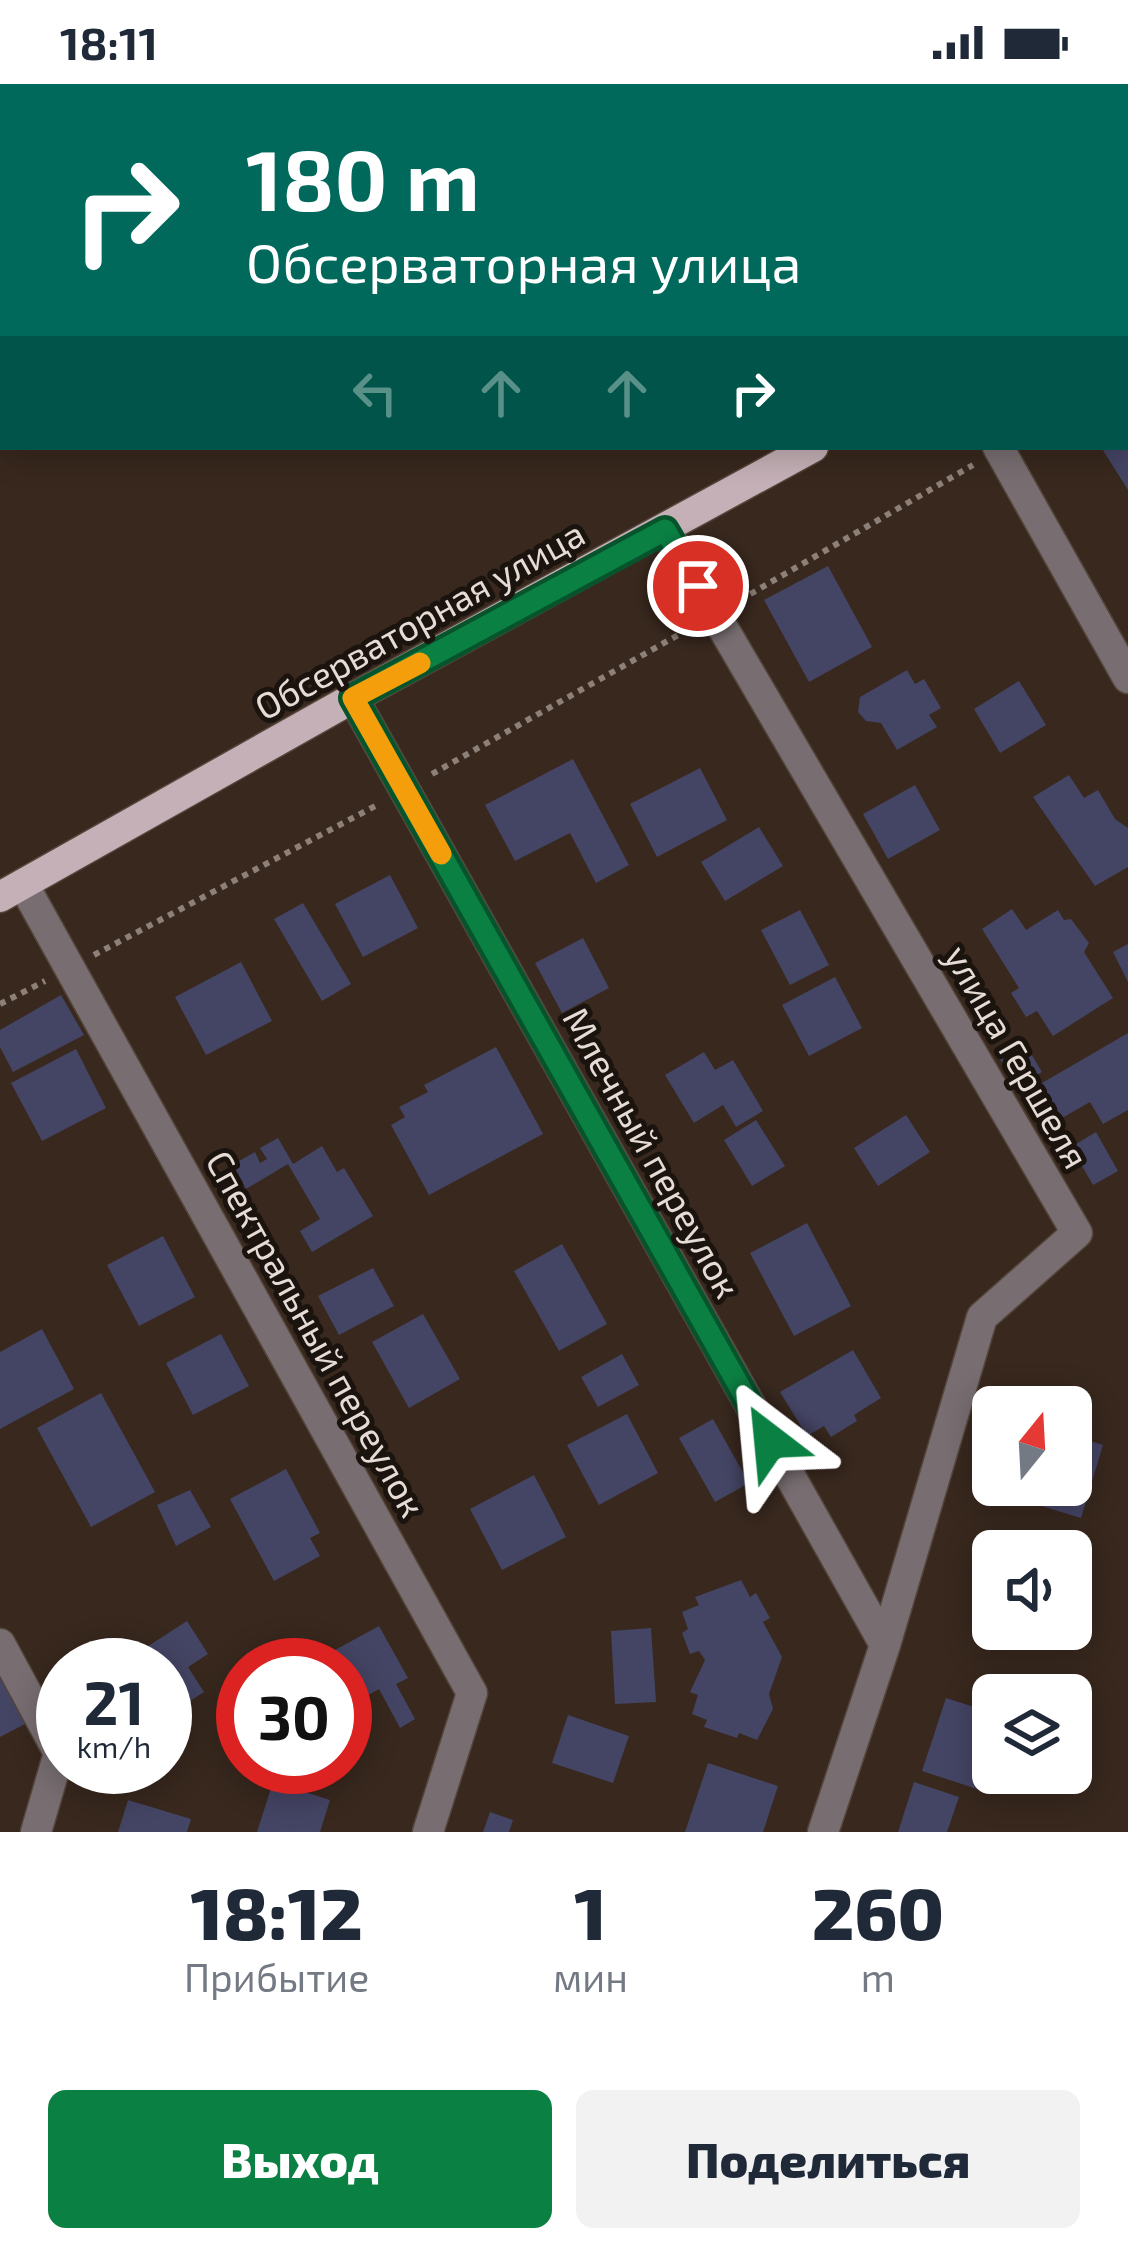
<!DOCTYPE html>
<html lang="ru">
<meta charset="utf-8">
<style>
:root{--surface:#fff;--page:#f2f2f3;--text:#1f2937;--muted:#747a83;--accent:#0b8043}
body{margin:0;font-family:"Exo 2",sans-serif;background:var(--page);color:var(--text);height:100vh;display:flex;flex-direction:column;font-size:45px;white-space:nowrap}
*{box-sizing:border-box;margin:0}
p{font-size:39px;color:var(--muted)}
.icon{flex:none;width:66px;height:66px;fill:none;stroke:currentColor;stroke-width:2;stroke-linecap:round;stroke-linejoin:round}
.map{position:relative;height:1748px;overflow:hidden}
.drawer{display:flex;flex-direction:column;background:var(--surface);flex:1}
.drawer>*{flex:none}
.banner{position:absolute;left:0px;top:0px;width:1128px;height:366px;box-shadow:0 6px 30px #0003;background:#00695c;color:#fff;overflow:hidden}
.needle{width:78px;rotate:18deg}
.fabs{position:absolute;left:972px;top:1302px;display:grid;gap:24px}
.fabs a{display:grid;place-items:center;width:120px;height:120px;border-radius:18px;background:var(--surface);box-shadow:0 6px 30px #0003;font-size:60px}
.speed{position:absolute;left:36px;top:1554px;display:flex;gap:24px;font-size:60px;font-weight:700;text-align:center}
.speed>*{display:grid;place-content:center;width:156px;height:156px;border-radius:50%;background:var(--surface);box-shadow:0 6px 30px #0003;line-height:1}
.speed small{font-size:30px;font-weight:400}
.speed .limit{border:18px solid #d22;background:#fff;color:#111}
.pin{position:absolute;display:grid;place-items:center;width:102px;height:102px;color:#fff;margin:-51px;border:6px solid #fff;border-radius:50%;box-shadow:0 3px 12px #0007}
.me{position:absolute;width:132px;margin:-66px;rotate:331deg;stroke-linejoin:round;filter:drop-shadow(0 0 9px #0008)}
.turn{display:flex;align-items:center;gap:42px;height:252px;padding:0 48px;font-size:54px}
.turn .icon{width:156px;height:156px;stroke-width:2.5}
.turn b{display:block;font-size:84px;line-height:102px}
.lanes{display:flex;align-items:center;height:114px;padding:0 48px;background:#0003;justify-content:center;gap:60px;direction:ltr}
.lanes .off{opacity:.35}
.eta{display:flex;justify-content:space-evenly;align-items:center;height:204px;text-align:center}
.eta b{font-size:72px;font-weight:800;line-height:84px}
.action{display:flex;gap:24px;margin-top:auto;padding:24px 48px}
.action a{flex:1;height:138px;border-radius:18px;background:var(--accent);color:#fff;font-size:48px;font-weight:800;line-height:138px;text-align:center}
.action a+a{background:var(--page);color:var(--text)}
.status{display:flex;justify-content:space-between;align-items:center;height:84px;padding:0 60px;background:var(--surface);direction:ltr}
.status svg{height:33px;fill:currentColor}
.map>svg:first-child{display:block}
.building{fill:#444464}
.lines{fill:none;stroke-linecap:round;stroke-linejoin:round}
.minor-casing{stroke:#54453b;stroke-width:33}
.major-casing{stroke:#54453b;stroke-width:33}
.path{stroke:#8d8078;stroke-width:6;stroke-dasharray:6 6;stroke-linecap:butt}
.minor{stroke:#786e71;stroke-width:30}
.major{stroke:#c4b0b6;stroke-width:30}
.route-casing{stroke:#07532c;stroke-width:30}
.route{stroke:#0b8043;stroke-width:21}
.slow{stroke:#f59e0b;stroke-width:21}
.labels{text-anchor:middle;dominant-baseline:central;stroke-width:10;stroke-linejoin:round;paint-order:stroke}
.street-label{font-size:36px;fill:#e6dbd5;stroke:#1a130e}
</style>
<div class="status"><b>18:11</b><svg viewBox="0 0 49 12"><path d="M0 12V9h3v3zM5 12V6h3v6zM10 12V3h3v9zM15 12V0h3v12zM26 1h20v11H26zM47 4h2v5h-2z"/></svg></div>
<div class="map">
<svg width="1128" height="1748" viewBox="0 0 1128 1748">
<rect width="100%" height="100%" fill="#38281e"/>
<!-- building -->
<path class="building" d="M1101 363H1128V406Z
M828 482 872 563 809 598 764 516Z
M907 586 915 600 924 595 941 624 929 631 937 643 897 666 881 639 866 637 858 628 860 613Z
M1019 597 1046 641 1000 669 974 625Z
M573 675 629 781 596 799 570 749 515 777 485 721Z
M700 684 727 736 657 773 630 720Z
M1069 691 1084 714 1098 706 1115 735 1128 744V783L1095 802 1033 713Z
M915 701 940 746 888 775 863 730Z
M759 743 783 782 725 817 701 778Z
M390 791 418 844 363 873 335 820Z
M303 819 351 900 322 917 274 835Z
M1012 825 1026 846 1058 826 1064 836 1071 835 1089 859 1084 868 1113 914 1053 952 1037 927 1026 933 1011 909 1019 904 982 845Z
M800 826 829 881 790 901 761 846Z
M583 854 609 904 562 929 535 879Z
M1128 860V898L1113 868Z
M241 878 272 937 206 971 175 913Z
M835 893 862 944 809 972 782 921Z
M61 911 84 951 13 988 0 963V946Z
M1128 949V1026L1103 1040 1090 1018 1062 1034 1042 999Z
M1024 958 1042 988 1016 1003 998 972Z
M496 963 543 1050 429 1111 391 1041 405 1033 399 1023 428 1008 424 1001Z
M76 965 106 1024 42 1057 11 999Z
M704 968 715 986 733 976 763 1027 736 1043 723 1021 694 1039 665 991Z
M906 1031 930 1068 878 1102 854 1064Z
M756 1036 785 1082 752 1102 724 1056Z
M1096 1048 1118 1087 1093 1101 1071 1063Z
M278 1054 293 1080 322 1062 337 1088 344 1084 373 1132 312 1168 300 1147 320 1135 288 1080 246 1105 232 1081 255 1068 260 1079 267 1075 260 1064Z
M807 1139 851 1222 794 1252 750 1169Z
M163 1152 195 1213 139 1242 107 1181Z
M562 1160 607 1240 559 1267 514 1187Z
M373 1184 394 1222 339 1251 318 1212Z
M423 1230 460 1295 409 1324 372 1258Z
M42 1245 74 1305 0 1345V1268Z
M221 1250 249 1302 193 1331 166 1279Z
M853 1266 881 1314 854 1331 857 1337 831 1353 824 1342 807 1352 780 1308Z
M622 1270 639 1301 598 1323 581 1293Z
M101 1309 155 1408 91 1443 37 1344Z
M627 1330 658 1389 599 1421 567 1361Z
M713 1335 749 1399 715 1418 679 1354Z
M1071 1351 1103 1361 1081 1434 1009 1412 1013 1401H1071Z
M286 1385 320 1449 310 1454 320 1472 274 1497 230 1415Z
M534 1391 566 1453 502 1486 470 1425Z
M190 1406 211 1443 176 1462 157 1421Z
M741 1496 750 1513 756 1509 770 1534 763 1538 782 1573 769 1610 773 1625 757 1656 739 1649 737 1654 704 1643 707 1636 692 1630 698 1611 690 1608 705 1576 699 1567 690 1570 682 1549 688 1545 682 1528 699 1521 695 1513Z
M187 1537 208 1570 188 1583 204 1608 165 1633V1581H132L128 1575Z
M379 1542 408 1594 396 1600 415 1635 400 1644 379 1605 352 1620 345 1607V1581H331L326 1571Z
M651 1544 656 1618 615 1620 611 1547Z
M0 1588 27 1639 0 1653Z
M946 1614 993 1629V1682L989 1681 980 1706 922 1687Z
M568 1631 629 1652 613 1699 552 1679Z
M708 1679 778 1702 763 1748H685Z
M273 1698 330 1716 320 1748H257Z
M914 1698 959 1713 947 1748H898Z
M128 1716 191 1735 187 1748H118Z
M490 1728 513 1736 509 1748H483Z"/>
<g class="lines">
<defs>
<path id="minor" d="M998 363 1128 594
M665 445 1077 1149 982 1233 885 1561 823 1748
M353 614 885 1561
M23 800 472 1609 428 1748
M0 1560 59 1669 36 1748"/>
<path id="major" d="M1125 194 1128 193
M0 813 353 614 813 363"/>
</defs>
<!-- minor casing -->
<use href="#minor" class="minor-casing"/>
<!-- major casing -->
<use href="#major" class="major-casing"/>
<!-- path -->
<path class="path" d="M1125 298 1128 296
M740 516 973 381
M432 690 687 546
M94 871 379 720
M0 920 45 897"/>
<!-- minor -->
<use href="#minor" class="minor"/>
<!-- major -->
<use href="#major" class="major"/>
</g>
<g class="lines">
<defs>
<path id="route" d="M698 502 665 446 353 614 770 1357"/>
</defs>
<!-- route casing -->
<use href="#route" class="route-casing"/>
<!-- route -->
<use href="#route" class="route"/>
<!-- slow -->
<path class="slow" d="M420 579 353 614 441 770"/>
</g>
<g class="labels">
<!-- street labels -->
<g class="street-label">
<text transform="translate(419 535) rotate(-29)">Обсерваторная улица</text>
<text transform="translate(1018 972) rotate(60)">улица Гершеля</text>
<text transform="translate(653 1068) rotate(61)">Млечный переулок</text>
<text transform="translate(317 1249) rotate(61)">Спектральный переулок</text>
</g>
</g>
</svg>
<div class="fabs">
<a><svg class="needle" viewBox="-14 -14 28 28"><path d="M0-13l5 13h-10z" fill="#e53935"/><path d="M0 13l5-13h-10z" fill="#747a83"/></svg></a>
<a><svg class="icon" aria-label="sound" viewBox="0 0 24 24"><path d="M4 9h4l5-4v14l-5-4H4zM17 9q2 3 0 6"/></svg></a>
<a><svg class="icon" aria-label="layers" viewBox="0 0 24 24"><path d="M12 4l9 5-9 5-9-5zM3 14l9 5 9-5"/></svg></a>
</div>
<div class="speed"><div>21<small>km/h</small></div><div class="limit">30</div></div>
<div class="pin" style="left:698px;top:502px;background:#d93025"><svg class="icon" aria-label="arrive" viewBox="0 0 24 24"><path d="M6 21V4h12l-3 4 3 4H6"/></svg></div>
<svg class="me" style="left:770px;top:1357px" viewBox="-20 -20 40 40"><path d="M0-17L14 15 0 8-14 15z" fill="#0b8043" stroke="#fff" stroke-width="4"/></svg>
<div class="banner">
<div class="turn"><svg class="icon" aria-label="right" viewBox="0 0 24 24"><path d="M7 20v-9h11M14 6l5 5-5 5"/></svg><div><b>180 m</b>Обсерваторная улица</div></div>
<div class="lanes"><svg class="icon off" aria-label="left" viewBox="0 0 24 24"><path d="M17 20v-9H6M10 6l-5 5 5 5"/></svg><svg class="icon off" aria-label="ahead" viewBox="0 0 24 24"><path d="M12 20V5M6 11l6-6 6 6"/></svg><svg class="icon off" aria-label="ahead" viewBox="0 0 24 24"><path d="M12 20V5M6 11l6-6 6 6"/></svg><svg class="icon" aria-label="right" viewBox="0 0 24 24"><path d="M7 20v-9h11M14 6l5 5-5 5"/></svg></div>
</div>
</div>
<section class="drawer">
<div class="eta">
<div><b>18:12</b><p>Прибытие</p></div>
<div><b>1</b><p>мин</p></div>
<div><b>260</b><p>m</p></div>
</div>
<div class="action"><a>Выход</a><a>Поделиться</a></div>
</section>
